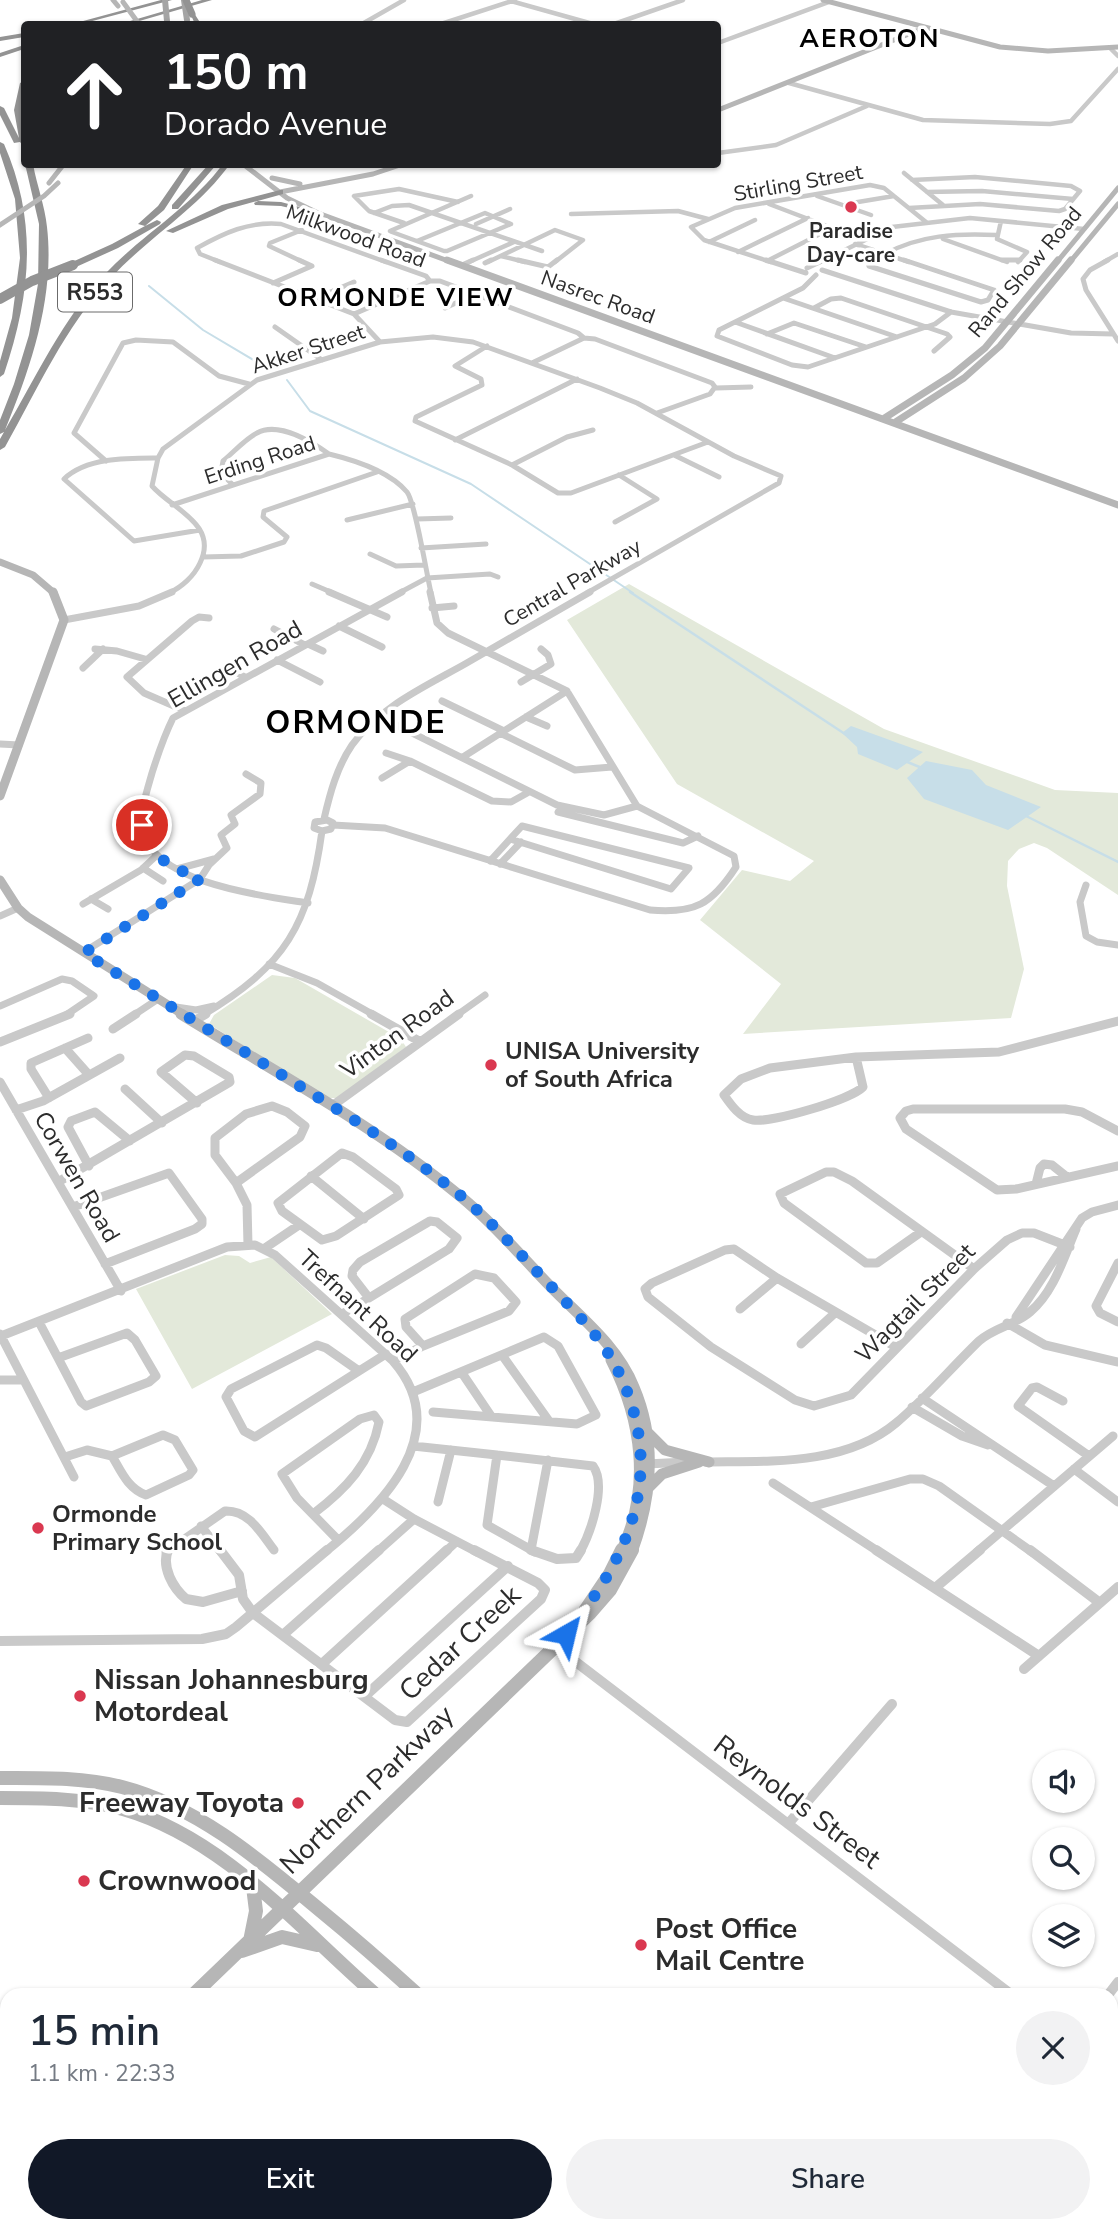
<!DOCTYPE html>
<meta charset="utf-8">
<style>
:root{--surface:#fff;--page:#f2f2f3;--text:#1f2937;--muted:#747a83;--accent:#111827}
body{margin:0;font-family:"Nunito Sans",sans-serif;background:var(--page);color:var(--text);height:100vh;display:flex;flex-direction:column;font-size:26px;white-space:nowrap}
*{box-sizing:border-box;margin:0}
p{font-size:23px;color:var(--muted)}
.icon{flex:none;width:38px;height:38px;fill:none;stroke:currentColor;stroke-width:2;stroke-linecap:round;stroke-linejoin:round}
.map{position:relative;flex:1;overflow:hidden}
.panel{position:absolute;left:0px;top:1988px;width:1118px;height:245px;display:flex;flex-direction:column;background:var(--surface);border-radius:21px 21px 0 0;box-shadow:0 2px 5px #0004}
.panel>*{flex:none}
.guide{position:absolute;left:21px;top:21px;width:700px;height:147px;border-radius:7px;box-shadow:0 2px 5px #0004;background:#202124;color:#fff;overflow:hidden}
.controls{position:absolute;left:1032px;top:1750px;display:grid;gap:14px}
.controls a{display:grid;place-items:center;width:63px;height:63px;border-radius:50%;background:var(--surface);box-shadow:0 2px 5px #0004;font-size:35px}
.pin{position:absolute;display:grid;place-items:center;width:60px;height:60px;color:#fff;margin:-30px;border:4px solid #fff;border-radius:50%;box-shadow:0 2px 7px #0007}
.me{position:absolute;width:77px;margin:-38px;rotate:37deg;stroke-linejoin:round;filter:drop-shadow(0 0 5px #0008)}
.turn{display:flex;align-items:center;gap:24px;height:147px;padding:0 28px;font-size:32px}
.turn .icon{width:91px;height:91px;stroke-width:2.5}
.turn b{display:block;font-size:49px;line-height:60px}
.round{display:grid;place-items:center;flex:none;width:74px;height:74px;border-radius:37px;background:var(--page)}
.head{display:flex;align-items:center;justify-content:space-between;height:119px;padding:0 28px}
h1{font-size:42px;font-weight:600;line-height:52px}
.primary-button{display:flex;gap:14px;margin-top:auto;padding:14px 28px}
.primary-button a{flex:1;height:80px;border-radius:42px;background:var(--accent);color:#fff;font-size:28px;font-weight:600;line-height:80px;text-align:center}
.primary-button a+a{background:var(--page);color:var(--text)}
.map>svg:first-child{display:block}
.green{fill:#e3e9da}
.water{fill:#c7dee8}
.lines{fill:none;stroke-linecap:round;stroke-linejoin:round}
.stream-far1{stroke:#c7dee8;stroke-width:2}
.stream{stroke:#c7dee8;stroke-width:2.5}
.street-far4{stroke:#c9c9c9;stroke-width:4.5}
.street-far3{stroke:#c9c9c9;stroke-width:5}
.street-far2{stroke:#c9c9c9;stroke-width:7}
.street-far1{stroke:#c9c9c9;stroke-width:9}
.street{stroke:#c9c9c9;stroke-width:10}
.secondary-far4{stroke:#b6b6b6;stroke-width:5}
.secondary-far3{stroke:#b6b6b6;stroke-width:7}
.secondary-far2{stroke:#b6b6b6;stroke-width:9}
.secondary-far1{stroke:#b6b6b6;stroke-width:11}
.secondary{stroke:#b6b6b6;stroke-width:14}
.highway{fill:#939393;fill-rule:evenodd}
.secondary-bridge{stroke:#b6b6b6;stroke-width:5}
.primary-bridge{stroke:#a4a4a4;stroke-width:6}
.highway-bridge-far1{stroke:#939393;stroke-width:7}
.highway-bridge{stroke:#939393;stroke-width:10}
.route{stroke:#1a73e8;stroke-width:12;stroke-dasharray:0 21.6}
.poi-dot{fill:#da3850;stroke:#fff;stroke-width:2.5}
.labels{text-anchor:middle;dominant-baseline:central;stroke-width:7;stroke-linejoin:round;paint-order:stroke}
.far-street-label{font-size:21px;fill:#2c2c2c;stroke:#fff}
.far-poi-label{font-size:21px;font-weight:bold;fill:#2c2c2c;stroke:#fff}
.shield{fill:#fff;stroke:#6b6b6b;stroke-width:2}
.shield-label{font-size:23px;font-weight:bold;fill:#2c2c2c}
.street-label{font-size:24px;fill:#2c2c2c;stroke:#fff}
.poi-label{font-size:24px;font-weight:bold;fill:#2c2c2c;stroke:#fff;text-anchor:start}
.far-district-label{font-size:26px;font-weight:bold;letter-spacing:2px;fill:#000;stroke:#fff}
.near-street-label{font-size:28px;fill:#2c2c2c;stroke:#fff}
.near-poi-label{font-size:28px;font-weight:bold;fill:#2c2c2c;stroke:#fff;text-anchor:start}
.district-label{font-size:32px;font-weight:bold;letter-spacing:2px;fill:#000;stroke:#fff}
</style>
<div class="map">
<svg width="1118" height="2233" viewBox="0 0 1118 2233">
<rect width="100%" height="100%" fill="#fff"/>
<!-- green -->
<path class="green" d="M629 584 884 729 1055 790 1118 793V895L1047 848 1034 843 1019 849 1008 861 1007 886 1024 969 1011 1018 743 1034 781 984 700 920 742 870 790 881 814 861 677 784 567 620Z
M272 975 295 978 401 1039 406 1047 338 1098H327L209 1024 214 1015Z
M225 1255 239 1256 250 1263 271 1257 332 1314 192 1389 136 1289Z"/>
<!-- water -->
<path class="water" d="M851 726 923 752 897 770 858 754 857 747 842 733Z
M926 761 972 770 986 785 1041 807 1008 830 924 799 907 778Z"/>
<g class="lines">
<!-- stream-far1 -->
<path class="stream-far1" d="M149 286 203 330 267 368
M287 380 310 411 471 484 633 593"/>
<!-- stream -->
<path class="stream" d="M630 592 845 734
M905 761 922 768
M1026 816 1118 862"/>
<!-- street-far4 -->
<path class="street-far4" d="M511 1 593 24
M362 24 404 0
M441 24 515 0
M614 24 683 0
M718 43 829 2
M1110 48 1118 56
M789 83 923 120 1050 124 1071 121 1118 69
M718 153 776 145 867 106
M904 173 943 205
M927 192 982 191 1073 199
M817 196 871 215
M846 204 894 196
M909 208 980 204 1059 211 1065 209 1080 191 1071 186 975 177 912 180
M374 213 392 206 409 205 542 251
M571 214 678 211 708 219
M1001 221 997 239 1027 252 1018 262
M404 223 369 211 354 196 399 189 458 202
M476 224 510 209
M302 230 270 243 269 246 303 262
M943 239 1007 262
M417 241 485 213 511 224 447 251H444L392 232 390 231 471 196
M709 242 755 220
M855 244 885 254
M738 252 808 218
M885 254 909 262
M885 254C919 235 958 233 996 235
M501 256 525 262
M767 261 832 228 769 204
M220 262 200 254 197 248C224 233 249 221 281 224L386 262
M469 262 514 242
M488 262 555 230 583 240 555 262
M771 262 704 240 691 227 735 208 870 185 884 188 926 222
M820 262 892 227 970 218 1084 229
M874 262 885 254
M1104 262 1118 254"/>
<!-- street-far3 -->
<path class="street-far3" d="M215 260 354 314 380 342
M381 260 426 276 430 281
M518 260 548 267 557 260
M766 260 806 273
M876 260 869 266 981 302 988 300 994 290 904 260
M1002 260H1020
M1108 260 1090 270 1083 279 1086 290 1118 341
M485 263 491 260
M462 265 473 260
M807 268 824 260
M822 270 951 312 1071 333 1113 334
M816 275 803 288 719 330 717 336 792 365 808 367 935 324 951 312
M273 283 312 266 299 260
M783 298 897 337
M314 299 354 282
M445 308 475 294
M814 308 831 299 841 298 947 334 950 337 934 351
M354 314 430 281H440L578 333 584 338 595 339 712 383 715 387 710 394 657 413
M735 322 835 358
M275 327 322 360
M767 334 794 323 866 347
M487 346 455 366 481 379 482 385 416 417 415 421 512 465 558 493H571L708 442
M534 362 584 338
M716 388 751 387
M455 440 577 379
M674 455 719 477
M158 458C129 458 87 457 64 479L134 541 200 530
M106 461 74 433 123 343 136 340 173 342 219 376 249 384
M512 465 567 437 593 430
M233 485 221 473 223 461C234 452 245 439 257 433 278 421 312 442 329 454
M172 505 329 454C354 460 390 472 407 492 415 502 427 576 431 593
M417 519 451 518
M347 520 413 504
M615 522 657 499 619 475
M421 548 486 544
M370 554 396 566 424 565
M203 557 241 556 284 542 287 537 263 517 264 511 377 472
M312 584 333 593
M169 593C182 587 194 576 200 563 219 524 172 509 152 486L158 458 163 449 257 380 380 342 433 337 473 342 600 388 637 403 734 456 781 476 779 483 587 593
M399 593 427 578 490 574 498 577"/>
<!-- street-far2 -->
<path class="street-far2" d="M329 592 387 617
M430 592 437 623 448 633 567 691 637 806
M432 608 454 606
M64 620 139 606 172 592
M339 626 382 647
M274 629 305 645
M308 644 323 651
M95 649 117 651 145 659
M277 660 320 682
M83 668 103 649
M230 669 245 677
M521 682 551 664 548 655 541 649
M442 701 504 731
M183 710 144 693 127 677 192 621 199 617 209 618
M380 717 557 805 604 815 637 806
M526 717 547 726
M500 733 575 770 612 767
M0 744 19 745
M386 753 410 761
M463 757 567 691
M382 778 410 761 492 801 511 802 529 792
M558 812 683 843 698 836
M324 819C330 793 337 767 352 745 379 707 426 686 465 664 507 640 548 616 590 592
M327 820 333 823 331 829 322 831 314 828 315 822Z
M333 825 385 828 650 910C695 914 712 904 736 867L734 856 637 806
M522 826 689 868 671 889 510 839Z
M490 861 510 839
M500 864 521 842
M143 868 163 881
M177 869 214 859
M1086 885 1080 902 1086 936 1097 942 1118 945
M91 899 108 909
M308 903C264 896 155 884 143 831 139 813 147 791 152 773 158 754 164 736 173 718L402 592
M83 904 141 870 157 855
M0 916 18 908
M84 952 200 879 209 865 227 848 221 835 235 824 231 815 260 794 261 783 246 774
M269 964 317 983 374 1015
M0 1006 62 979 72 981 94 996 66 1015
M176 1007 196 1010 214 1006
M134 1015 158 999
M203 1015C286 965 309 925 322 831
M457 1015 485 995"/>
<!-- street-far1 -->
<path class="street-far1" d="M371 1014 419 1041
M194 1021 206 1014
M113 1029 136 1014
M0 1042 70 1014
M65 1048 89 1075
M856 1057 863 1087C850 1100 771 1123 753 1120 740 1118 731 1105 724 1095L741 1079 770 1068Z
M856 1057 999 1052 1118 1021
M0 1082 121 1291
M125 1089 162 1123
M49 1098 31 1069V1063L88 1038
M272 1106 287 1112 305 1126 300 1137 236 1183 215 1155V1138L246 1114Z
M332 1106 459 1014
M16 1110 43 1101 120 1058
M1118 1131 1082 1112 1065 1109H913L906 1111 900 1118 906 1129 997 1190 1016 1189 1118 1166
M342 1153 353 1157 396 1189 399 1195 336 1236 322 1240 282 1211 278 1203Z
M89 1166 68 1127 71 1121 95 1112 130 1141
M311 1176 364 1219
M58 1182 230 1082 229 1077 194 1056 185 1055 161 1072 197 1103
M236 1183 247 1205 248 1245
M1036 1184 1040 1168 1044 1164 1052 1165 1067 1177
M73 1207 169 1173 202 1219V1224L195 1229 105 1264
M430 1221 437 1222 457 1238 449 1249 369 1298 352 1276 353 1270 360 1262Z
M921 1232 877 1263H866L784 1203 780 1194 826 1172H834L852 1181 974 1269
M265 1248 299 1225
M1118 1263 1096 1306 1100 1313 1118 1322
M475 1274 494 1278 516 1302 509 1311 423 1346 406 1327 405 1319Z
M740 1309 777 1278
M342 1314 369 1298
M1016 1317 1082 1218 1092 1212 1118 1205
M39 1322 58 1358
M1007 1323 1045 1345 1118 1362
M127 1333 135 1340 156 1376 149 1382 86 1406 81 1402 58 1358Z
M0 1334 74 1477
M1 1336 227 1247 255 1245 275 1255 393 1361C456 1433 381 1507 325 1552
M801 1344 835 1313
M317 1345 326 1348 359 1371 255 1437 244 1431 226 1397 231 1389Z
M896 1347 777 1278 734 1249 725 1250 652 1283 645 1289 648 1297 711 1347 795 1400 814 1406 851 1395 974 1269 1007 1240 1022 1233H1034L1070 1247
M502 1355 549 1421
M393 1361 423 1346
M359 1371 386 1354
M462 1373 491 1416
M0 1380H23
M413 1392 544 1337 558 1346 596 1415 577 1424 433 1412
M922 1398 1054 1486
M1063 1401 1037 1387 1032 1388 1018 1406 1089 1456
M912 1407 962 1436 988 1445
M163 1435 175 1440 193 1470 189 1475 146 1495C128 1489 121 1471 112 1456Z
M413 1446 497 1455
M497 1455 593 1466C607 1485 591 1532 580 1552
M497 1455 487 1525 535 1552
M65 1457 87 1450 112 1456
M706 1462C768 1461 845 1466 896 1423 925 1399 951 1368 979 1341 993 1328 1015 1325 1030 1312 1054 1292 1064 1257 1076 1229
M647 1464 686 1462
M1074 1469 1118 1502
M773 1483 879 1552
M383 1499 414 1519 477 1552
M438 1502 451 1450
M811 1507 910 1479H923L939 1486 1032 1552
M313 1514C346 1489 371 1463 379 1422L374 1415 360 1419 282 1474 297 1498 338 1540
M201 1526 221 1552
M531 1550 548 1460
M166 1552 225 1511C249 1510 261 1533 274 1550
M377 1552 414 1519
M445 1552 456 1542
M977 1552 1113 1436"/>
<!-- street -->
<path class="street" d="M168 1550C161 1567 173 1588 186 1599L203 1602 242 1591
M220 1550 239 1575 243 1599 253 1613 395 1720 407 1722 541 1599 545 1590 538 1583 474 1550
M531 1550 557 1559 576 1558 581 1550
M876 1550 1039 1656
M1030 1550 1100 1603
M935 1588 980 1550
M284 1634 379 1550
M0 1641 202 1639 226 1634 236 1627 327 1550
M555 1646 1012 1995
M323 1663 447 1550
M1024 1669 1118 1587
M365 1696 508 1566
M788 1824 892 1704
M1108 1995 1118 1982
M891 2233 898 2226"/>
<!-- secondary-far4 -->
<path class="secondary-far4" d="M113 0 118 6
M823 0 1000 47 1048 51 1118 47
M718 110 924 28
M243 164 287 198 318 213 451 262
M272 178 300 184
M49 183 64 164
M280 192 373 174 403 164
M1057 262 1118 188
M1070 262 1118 204"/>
<!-- secondary-far3 -->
<path class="secondary-far3" d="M447 260 1118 505
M883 419 952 375 985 348 1058 260
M894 423 964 378 1000 346 1071 260
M0 562 33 575 54 593"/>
<!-- secondary-far2 -->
<path class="secondary-far2" d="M0 796 64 620 53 592
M0 880 18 908 28 917 184 1015"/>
<!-- secondary-far1 -->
<path class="secondary-far1" d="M181 1014C275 1072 374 1125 460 1196 493 1223 520 1255 550 1286 581 1318 617 1345 634 1387 657 1441 652 1498 632 1552
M611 1360C642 1421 651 1488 621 1552
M648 1433 665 1450 709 1462
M649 1487 662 1474 699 1462"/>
<!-- secondary -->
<path class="secondary" d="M581 1617 610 1574 622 1550
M0 1778C42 1778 82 1777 122 1787 199 1807 262 1862 321 1911 354 1938 386 1966 418 1995
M0 1798C40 1798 83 1798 123 1809 224 1838 299 1928 376 1995
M250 1941 256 1911 253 1887
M242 1951 282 1937 317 1945
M193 1995 590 1613 610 1590 632 1550
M0 2181 7 2175
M629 2226 635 2233"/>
<!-- highway -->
<path class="highway" d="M161 0H172L81 24H72Z
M202 0H212L129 24H120Z
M190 13H194L201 24H195Z
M24 33V37L0 41V37Z
M24 45V49L0 57V53Z
M24 81C25 91 22 101 22 111 22 123 25 135 24 147L20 142 14 143 0 115V106L4 108 19 138 14 110 20 83Z
M0 142 4 144C38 222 31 294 4 374L0 377V361L12 318 20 258 15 199 0 153Z
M25 164H33C37 186 45 206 47 227 55 297 31 367 5 430 36 377 63 318 106 273 143 234 190 208 223 164H230C197 210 148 237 110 279 65 327 37 390 5 447L0 450V439L4 432 0 434V420L14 384 29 335 38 284 39 224Z
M187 164H194L164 210 145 226 157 220 161 222 160 224 118 248 76 267H70V263L112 244 145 226 138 224 158 206Z
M209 164H217L178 209H172V205Z
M280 190H283V194L228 209 173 233 166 231 222 205Z
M258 201 281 202 322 213 318 215 281 206 255 205 254 203Z"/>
<!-- secondary-bridge -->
<path class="secondary-bridge" d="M123 2 139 24
M0 225 44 196 58 183"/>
<!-- primary-bridge -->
<path class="primary-bridge" d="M165 0 167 21
M184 0 187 20"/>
<!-- highway-bridge-far1 -->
<path class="highway-bridge-far1" d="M186 0 192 14"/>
<!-- highway-bridge -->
<path class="highway-bridge" d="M0 299 32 281 73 265"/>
</g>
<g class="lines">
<!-- route -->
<path class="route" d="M142 825C144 856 175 868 200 879L84 953C150 994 216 1034 282 1075 343 1113 405 1150 461 1196 492 1222 519 1253 547 1282 575 1312 604 1339 621 1377 658 1458 640 1531 591 1601 583 1613 577 1624 566 1634"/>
</g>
<!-- markers -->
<g class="poi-dot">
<circle cx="851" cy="207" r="7"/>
<circle cx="491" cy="1065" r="7"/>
<circle cx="38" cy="1528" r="7"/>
<circle cx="80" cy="1696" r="7"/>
<circle cx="298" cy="1803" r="7"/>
<circle cx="84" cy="1881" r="7"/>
<circle cx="641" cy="1945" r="7"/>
</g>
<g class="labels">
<!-- far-street labels -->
<g class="far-street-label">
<text transform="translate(798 183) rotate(-10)">Stirling Street</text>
<text transform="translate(356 236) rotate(20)">Milkwood Road</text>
<text transform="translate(1025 272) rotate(-50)">Rand Show Road</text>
<text transform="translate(598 297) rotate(20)">Nasrec Road</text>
<text transform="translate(308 349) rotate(-18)">Akker Street</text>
<text transform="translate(260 460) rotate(-18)">Erding Road</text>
<text transform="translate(572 583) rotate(-30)">Central Parkway</text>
</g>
<!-- far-poi labels -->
<g class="far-poi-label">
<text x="851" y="231">Paradise<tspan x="851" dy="24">Day-care</tspan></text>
</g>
<!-- shield labels -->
<rect class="shield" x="58" y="272.5" width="74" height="39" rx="5"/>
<g class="shield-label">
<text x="95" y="292">R553</text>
</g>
<!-- street labels -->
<g class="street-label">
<text transform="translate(235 664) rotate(-30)">Ellingen Road</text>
<text transform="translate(397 1034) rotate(-36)">Vinton Road</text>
<text transform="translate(77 1177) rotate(60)">Corwen Road</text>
<text transform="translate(915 1303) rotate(-45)">Wagtail Street</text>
<text transform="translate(358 1306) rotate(43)">Trefnant Road</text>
</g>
<!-- poi labels -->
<g class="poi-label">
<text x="505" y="1051">UNISA University<tspan x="505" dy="28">of South Africa</tspan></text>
<text x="52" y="1514">Ormonde<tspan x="52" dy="28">Primary School</tspan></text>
</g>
<!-- far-district labels -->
<g class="far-district-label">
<text x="870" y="38">AEROTON</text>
<text x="396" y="297">ORMONDE VIEW</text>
</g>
<!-- near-street labels -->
<g class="near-street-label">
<text transform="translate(460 1643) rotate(-43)">Cedar Creek</text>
<text transform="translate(367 1790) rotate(-44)">Northern Parkway</text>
<text transform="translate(797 1802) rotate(37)">Reynolds Street</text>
</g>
<!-- near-poi labels -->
<g class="near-poi-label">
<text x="94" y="1680">Nissan Johannesburg<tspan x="94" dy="32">Motordeal</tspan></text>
<text x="284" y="1803" text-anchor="end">Freeway Toyota</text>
<text x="98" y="1881">Crownwood</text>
<text x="655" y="1929">Post Office<tspan x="655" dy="32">Mail Centre</tspan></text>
</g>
<!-- district labels -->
<g class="district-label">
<text x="356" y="722">ORMONDE</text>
</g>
</g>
</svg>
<div class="controls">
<a><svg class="icon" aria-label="sound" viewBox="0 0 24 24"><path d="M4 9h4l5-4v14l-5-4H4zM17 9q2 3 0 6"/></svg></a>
<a><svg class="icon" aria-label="search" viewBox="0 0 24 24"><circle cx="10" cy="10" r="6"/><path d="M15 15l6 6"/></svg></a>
<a><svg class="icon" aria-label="layers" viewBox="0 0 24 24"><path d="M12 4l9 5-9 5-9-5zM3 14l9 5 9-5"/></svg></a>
</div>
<div class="pin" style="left:142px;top:825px;background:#d93025"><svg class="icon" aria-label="arrive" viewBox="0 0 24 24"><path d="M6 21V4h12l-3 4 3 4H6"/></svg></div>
<svg class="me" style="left:566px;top:1634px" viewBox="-20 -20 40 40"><path d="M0-17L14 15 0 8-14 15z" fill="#1a73e8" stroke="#fff" stroke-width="4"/></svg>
<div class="guide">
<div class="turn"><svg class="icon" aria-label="ahead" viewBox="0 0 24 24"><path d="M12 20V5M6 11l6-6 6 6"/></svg><div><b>150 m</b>Dorado Avenue</div></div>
</div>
<section class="panel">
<div class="head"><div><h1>15 min</h1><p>1.1 km · 22:33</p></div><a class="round"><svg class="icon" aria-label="close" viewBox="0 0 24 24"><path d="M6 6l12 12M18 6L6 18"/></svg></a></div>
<div class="primary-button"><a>Exit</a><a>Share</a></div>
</section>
</div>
